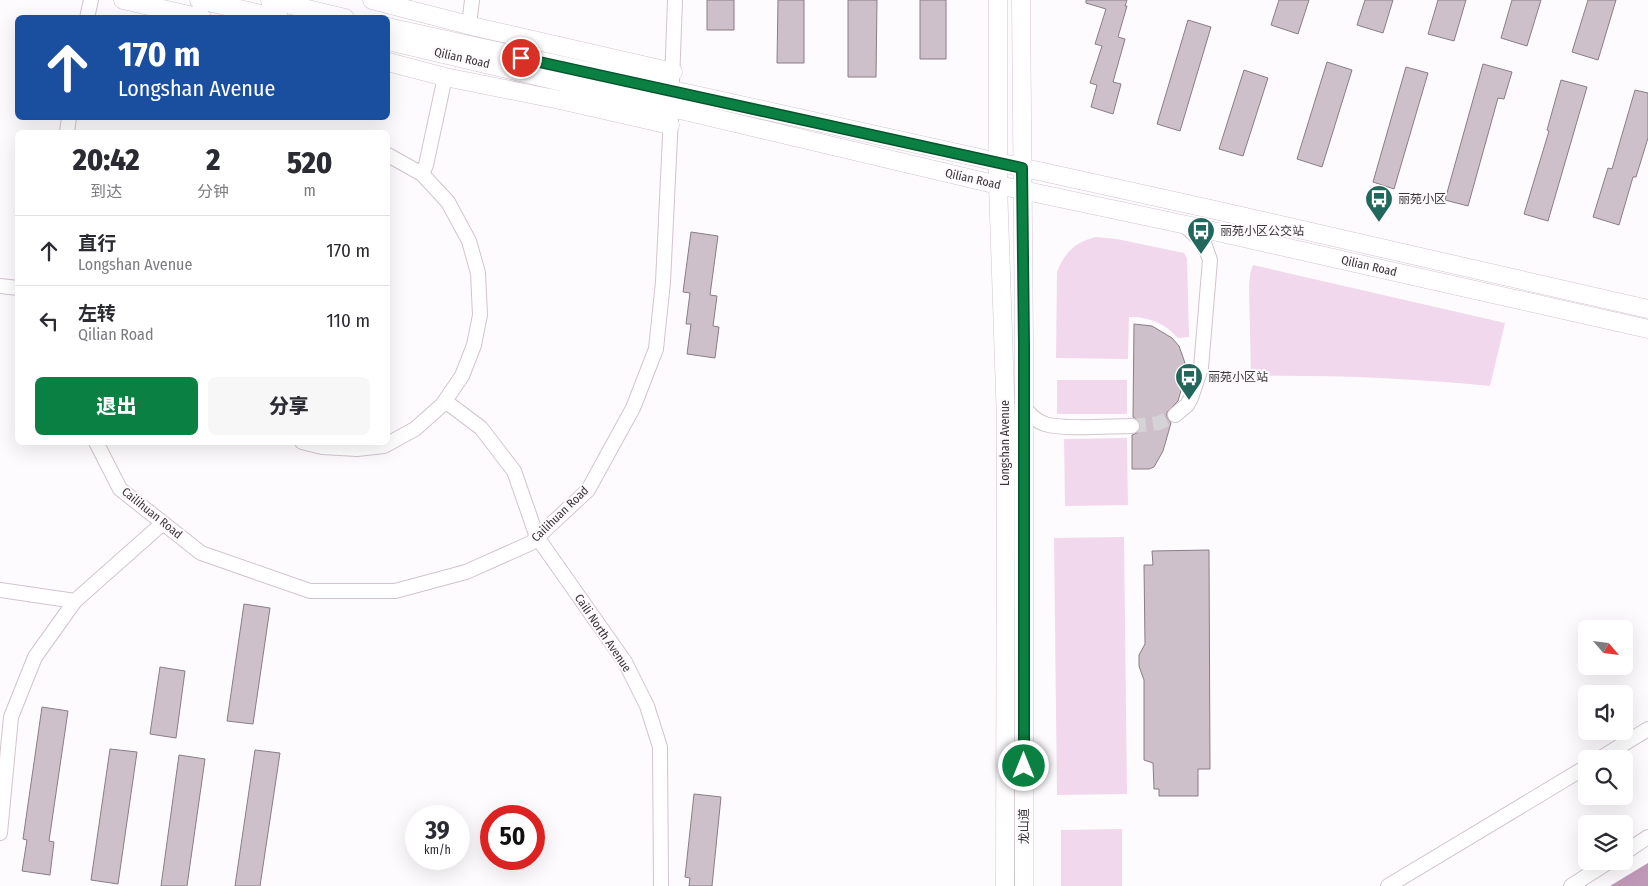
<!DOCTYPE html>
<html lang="zh">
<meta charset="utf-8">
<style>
:root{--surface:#fff;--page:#f7f7f7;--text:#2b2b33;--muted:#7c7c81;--line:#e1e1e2;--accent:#0b8043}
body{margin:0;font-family:"Fira Sans Condensed","Noto Sans SC",sans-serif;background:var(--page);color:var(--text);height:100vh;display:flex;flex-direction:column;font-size:19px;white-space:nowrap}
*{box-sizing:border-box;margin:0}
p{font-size:16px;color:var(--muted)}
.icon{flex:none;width:28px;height:28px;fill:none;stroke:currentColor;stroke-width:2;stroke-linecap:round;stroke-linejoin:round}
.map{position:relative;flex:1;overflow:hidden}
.panel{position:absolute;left:15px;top:130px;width:375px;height:315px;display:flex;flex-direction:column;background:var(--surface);border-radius:8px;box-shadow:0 5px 20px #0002}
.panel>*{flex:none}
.banner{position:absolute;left:15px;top:15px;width:375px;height:105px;border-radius:8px;box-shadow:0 5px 20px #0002;background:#1a4fa0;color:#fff;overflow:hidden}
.needle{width:32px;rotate:118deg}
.fabs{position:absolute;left:1578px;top:620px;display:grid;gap:10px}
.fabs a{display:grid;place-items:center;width:55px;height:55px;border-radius:8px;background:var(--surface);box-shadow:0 5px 20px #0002;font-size:25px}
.speed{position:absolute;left:405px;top:805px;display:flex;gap:10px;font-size:25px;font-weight:700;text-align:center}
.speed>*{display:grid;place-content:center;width:65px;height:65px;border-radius:50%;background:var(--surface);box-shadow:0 5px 20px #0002;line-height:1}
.speed small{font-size:12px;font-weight:400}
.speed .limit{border:8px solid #d22;background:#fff;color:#111}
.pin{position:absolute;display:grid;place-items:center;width:42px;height:42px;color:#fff;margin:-21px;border:2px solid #fff;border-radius:50%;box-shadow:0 1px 5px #0007}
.me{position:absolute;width:55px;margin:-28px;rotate:0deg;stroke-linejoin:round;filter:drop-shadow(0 0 4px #0008)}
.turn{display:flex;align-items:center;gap:18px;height:105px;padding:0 20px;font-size:22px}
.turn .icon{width:65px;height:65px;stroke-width:2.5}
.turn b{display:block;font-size:35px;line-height:42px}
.eta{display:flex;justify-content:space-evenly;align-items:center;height:85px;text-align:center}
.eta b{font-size:30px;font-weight:800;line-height:35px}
.cta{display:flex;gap:10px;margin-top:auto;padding:10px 20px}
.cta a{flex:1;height:58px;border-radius:8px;background:var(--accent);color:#fff;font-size:20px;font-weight:800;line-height:58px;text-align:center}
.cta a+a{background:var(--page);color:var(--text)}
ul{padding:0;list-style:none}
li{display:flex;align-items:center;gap:15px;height:70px;padding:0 20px;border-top:1px solid var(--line)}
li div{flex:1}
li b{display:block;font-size:19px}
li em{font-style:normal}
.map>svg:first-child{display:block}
.green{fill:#f1d8ec}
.water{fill:#c099b8}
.building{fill:#cdc0ca;stroke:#897d86}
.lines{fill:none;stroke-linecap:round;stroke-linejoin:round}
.minor-tunnel{stroke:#d6d3d6;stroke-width:14;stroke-dasharray:14 7;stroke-linecap:butt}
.minor-casing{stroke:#d2c4cf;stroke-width:16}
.major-casing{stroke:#d2c4cf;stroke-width:19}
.minor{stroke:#fff;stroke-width:14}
.major{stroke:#fff;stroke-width:18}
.route-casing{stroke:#07532c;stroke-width:12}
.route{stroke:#0b8043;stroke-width:9}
.labels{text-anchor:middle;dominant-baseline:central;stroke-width:4;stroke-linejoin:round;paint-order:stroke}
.street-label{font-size:12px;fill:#3a3539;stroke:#fdfbfd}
.poi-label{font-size:12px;fill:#3a3539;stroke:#fdfbfd;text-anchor:start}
</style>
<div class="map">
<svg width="1648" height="886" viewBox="0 0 1648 886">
<rect width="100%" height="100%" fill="#fdfbfd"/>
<!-- green -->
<path class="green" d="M1096 237 1117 239 1184 253 1187 258 1189 337 1178 338C1166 324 1148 316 1129 317L1128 359 1056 358 1057 272C1065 252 1075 242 1096 237Z
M1253 265 1505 323 1490 386C1410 378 1331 375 1251 376L1249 286 1250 274Z
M1057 380H1127V414H1057Z
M1127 438 1128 505 1065 506 1064 439Z
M1124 537 1127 794 1057 795 1054 538Z
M1122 829V886H1061V830Z"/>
<!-- water -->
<path class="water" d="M1648 863V886H1610Z"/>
<!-- building -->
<path class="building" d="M707 0H734V30H707Z
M778 0H804V63H777Z
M848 0H877L876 77H848Z
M920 0H946V59H920Z
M1086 0H1127L1125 6H1127L1118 37 1125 39 1113 82 1121 84 1113 114 1091 107 1097 85 1090 83 1102 46 1095 44 1106 9 1086 3Z
M1279 0H1309L1298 34 1271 25Z
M1365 0H1393L1383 33 1357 25Z
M1438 0H1466L1454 41 1428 34Z
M1512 0H1541L1527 46 1501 38Z
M1588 0H1616L1598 60 1572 52Z
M1188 20 1211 27 1180 131 1157 124Z
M1327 62 1352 70 1322 167 1297 159Z
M1483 64 1512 72 1504 99 1498 98 1468 206 1445 200Z
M1406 67 1428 73 1394 189 1373 182Z
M1244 70 1268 78 1243 156 1219 149Z
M1561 80 1587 87 1548 221 1524 214 1549 131 1547 130Z
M1635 90 1648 93V138L1636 177H1633L1619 225 1593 217 1608 168 1612 169Z
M691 232 718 236 710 295 717 296 713 326 719 327 715 358 687 354 691 324H686L690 293 683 292Z
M1134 324 1152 326 1172 338 1179 346 1185 363 1183 384 1178 401 1167 412V417L1171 423 1163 451 1154 467 1149 469H1132V435L1137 433 1141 426 1139 421 1133 417Z
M1209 550 1210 769H1198V796H1159V789H1154L1153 763 1144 760V680L1139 666V655L1145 644 1144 565H1153L1152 551Z
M244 604 270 608 253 724 227 721Z
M160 667 185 671 176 738 150 734Z
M42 707 68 711 49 841 54 842 50 875 22 871 27 840 23 839Z
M110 749 137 752 118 884 91 880Z
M255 750 280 753 260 886H235Z
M179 755 205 759 187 886H161Z
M694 794 721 797 712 886H689L690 878 685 877Z"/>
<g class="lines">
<!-- minor-tunnel -->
<path class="minor-tunnel" d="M1132 426 1159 423 1175 415"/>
<defs>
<path id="minor" d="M87 18 91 0
M469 25 472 0
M672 82 675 0
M67 132 69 118
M422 174 426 165 445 77
M0 286 18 288
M445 401 481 428 514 471 537 537 625 662 647 706 660 747 661 886
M1024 407C1029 414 1035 421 1045 424 1063 430 1110 426 1132 426
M1175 415 1187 405 1191 398 1201 368 1210 260 1204 243 1184 225
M96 442 120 489 201 553 310 591H395L466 572 531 543 588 490 633 408 656 349 663 282 671 116
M302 442 322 447 357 449 384 446 415 429 442 405 462 376 474 345 480 315 478 273 469 241 448 202 422 174 388 155
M0 590 75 601
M1599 759 1648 729
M0 833 11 717 35 657 75 601 163 523
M1624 853 1648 837
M1388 886 1586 767
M1571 886 1610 861"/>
<path id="major" d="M123 0 202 18
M199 0 279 18
M270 0 345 18
M372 0 476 27 673 72
M998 0V185L1006 422 1005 886
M1021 0 1024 346V886
M388 27 1215 210 1648 309
M388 41 998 185 1182 224 1648 329
M388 62 445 77 560 100 670 125"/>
</defs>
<!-- minor casing -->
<use href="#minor" class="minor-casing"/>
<!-- major casing -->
<use href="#major" class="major-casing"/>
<!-- minor -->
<use href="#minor" class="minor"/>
<!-- major -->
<use href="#major" class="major"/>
</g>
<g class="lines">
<defs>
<path id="route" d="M521 58 1022 168 1024 346V766"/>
</defs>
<!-- route casing -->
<use href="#route" class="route-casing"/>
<!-- route -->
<use href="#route" class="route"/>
</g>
<!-- icons -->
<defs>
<symbol id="bus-pin" viewBox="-11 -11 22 30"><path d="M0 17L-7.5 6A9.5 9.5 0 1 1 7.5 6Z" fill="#21675b" stroke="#fdfbfd"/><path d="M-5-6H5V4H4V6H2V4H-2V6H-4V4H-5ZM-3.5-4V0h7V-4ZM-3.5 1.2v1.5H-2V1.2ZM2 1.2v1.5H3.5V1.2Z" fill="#fff"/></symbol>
</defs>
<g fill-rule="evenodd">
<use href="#bus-pin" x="1363" y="183" width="32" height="43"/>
<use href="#bus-pin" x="1185" y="215" width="32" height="43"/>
<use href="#bus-pin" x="1173" y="361" width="32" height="43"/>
</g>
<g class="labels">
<!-- street labels -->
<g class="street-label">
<text transform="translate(462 58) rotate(13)">Qilian Road</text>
<text transform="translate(973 179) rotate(13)">Qilian Road</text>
<text transform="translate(1369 266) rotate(13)">Qilian Road</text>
<text transform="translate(1005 443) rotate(-90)">Longshan Avenue</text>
<text transform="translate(152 513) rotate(39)">Cailihuan Road</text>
<text transform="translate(560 514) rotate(-44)">Cailihuan Road</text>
<text transform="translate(603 633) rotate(56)">Caili North Avenue</text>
<text transform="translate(1024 826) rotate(-90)">龙山道</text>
</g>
<!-- poi labels -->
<g class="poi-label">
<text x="1398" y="199">丽苑小区</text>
<text x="1220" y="231">丽苑小区公交站</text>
<text x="1208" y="377">丽苑小区站</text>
</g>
</g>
</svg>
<div class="fabs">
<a><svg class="needle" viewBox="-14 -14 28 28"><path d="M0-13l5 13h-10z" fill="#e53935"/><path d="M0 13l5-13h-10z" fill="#7c7c81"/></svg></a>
<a><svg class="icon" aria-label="sound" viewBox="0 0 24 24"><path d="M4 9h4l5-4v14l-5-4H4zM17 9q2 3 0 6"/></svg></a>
<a><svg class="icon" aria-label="search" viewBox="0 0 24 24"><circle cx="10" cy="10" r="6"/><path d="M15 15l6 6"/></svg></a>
<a><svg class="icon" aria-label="layers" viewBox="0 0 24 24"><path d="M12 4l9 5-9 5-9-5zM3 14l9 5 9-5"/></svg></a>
</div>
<div class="speed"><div>39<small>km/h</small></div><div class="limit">50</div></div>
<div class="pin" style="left:521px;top:58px;background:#d93025"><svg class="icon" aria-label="arrive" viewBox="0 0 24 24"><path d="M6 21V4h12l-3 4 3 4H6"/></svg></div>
<svg class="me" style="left:1024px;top:766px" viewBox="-20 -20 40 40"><circle r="17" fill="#0b8043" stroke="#fff" stroke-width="3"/><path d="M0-11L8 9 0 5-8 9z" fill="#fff"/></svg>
<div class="banner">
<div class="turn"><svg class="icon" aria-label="ahead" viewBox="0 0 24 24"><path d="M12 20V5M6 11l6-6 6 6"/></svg><div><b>170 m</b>Longshan Avenue</div></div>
</div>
<section class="panel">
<div class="eta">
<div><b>20:42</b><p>到达</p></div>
<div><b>2</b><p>分钟</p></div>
<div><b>520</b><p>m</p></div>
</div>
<ul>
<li><svg class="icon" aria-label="ahead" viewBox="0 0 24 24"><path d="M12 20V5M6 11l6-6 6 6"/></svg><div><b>直行</b><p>Longshan Avenue</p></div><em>170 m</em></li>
<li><svg class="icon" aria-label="left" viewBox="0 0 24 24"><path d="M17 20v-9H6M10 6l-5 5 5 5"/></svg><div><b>左转</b><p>Qilian Road</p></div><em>110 m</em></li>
</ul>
<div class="cta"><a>退出</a><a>分享</a></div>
</section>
</div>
